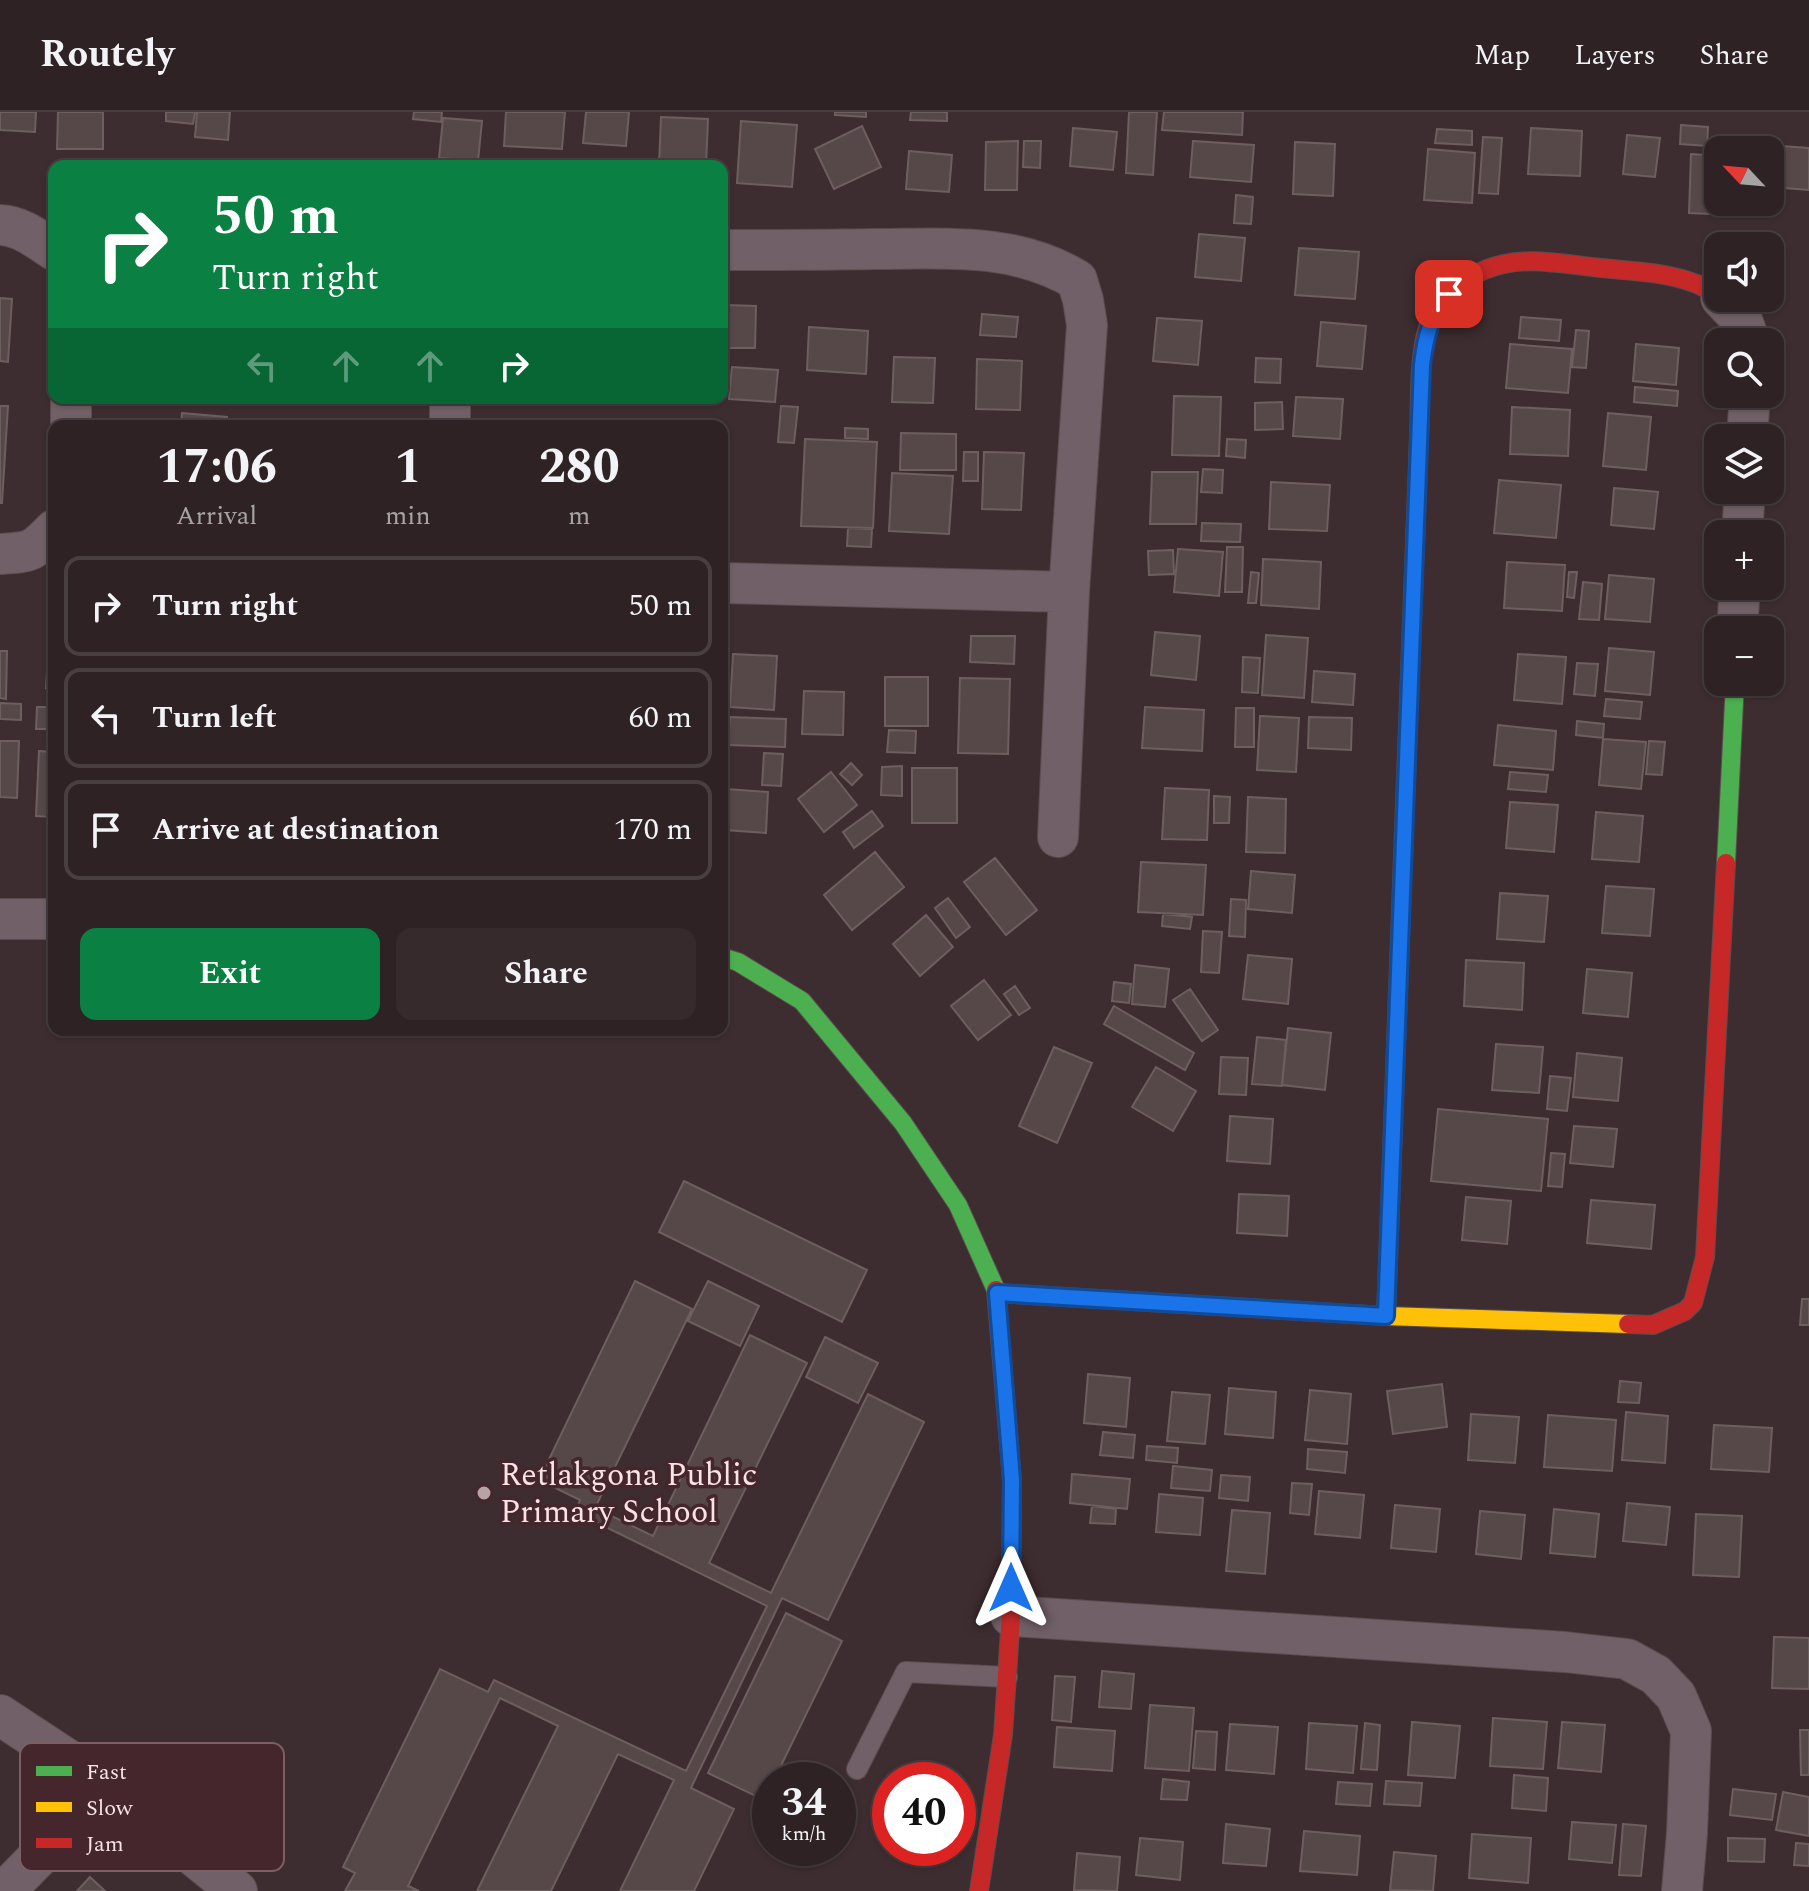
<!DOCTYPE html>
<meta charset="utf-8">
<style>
:root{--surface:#2e2224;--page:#362a2c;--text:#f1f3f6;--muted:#a7a4a6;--line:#493f41;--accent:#0b8043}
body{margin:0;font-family:Spectral,serif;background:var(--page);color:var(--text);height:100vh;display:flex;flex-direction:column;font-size:30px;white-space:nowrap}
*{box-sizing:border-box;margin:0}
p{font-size:26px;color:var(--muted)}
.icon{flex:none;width:44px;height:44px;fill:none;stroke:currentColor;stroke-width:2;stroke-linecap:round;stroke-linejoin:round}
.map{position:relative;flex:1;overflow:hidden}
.drawer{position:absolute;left:48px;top:308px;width:680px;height:616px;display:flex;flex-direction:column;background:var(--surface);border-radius:16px;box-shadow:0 2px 6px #0004,0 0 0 2px var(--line)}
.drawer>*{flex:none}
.top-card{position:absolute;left:48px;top:48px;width:680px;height:244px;border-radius:16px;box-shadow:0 2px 6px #0004,0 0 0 2px var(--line);background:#0b8043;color:#fff;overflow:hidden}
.needle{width:52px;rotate:296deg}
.controls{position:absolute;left:1704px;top:24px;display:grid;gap:16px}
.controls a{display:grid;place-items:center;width:80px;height:80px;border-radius:16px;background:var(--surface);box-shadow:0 2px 6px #0004,0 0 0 2px var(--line);font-size:40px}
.speed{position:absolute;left:752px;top:1650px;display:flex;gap:16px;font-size:40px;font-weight:700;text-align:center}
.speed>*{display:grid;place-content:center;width:104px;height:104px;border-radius:50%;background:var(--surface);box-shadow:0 2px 6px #0004,0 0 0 2px var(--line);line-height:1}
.speed small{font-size:20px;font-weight:400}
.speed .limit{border:12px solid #d22;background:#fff;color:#111}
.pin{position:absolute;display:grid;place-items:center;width:68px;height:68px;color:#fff;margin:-34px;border-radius:16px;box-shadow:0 4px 12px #0006}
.me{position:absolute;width:88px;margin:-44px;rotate:0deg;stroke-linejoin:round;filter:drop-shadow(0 0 6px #0008)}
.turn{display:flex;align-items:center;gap:28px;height:168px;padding:0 32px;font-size:36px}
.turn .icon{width:104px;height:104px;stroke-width:2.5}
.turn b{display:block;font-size:56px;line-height:68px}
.lanes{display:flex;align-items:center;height:76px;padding:0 32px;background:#0003;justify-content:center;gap:40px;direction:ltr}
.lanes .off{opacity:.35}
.eta{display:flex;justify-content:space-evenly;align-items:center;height:136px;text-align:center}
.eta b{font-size:48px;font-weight:700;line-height:56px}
.button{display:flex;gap:16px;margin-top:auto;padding:16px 32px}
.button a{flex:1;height:92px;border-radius:16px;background:var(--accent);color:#fff;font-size:32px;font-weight:700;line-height:92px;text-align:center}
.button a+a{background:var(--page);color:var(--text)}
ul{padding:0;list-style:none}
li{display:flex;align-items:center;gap:24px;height:100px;margin:0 16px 12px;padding:0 16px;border:4px solid var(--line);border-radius:16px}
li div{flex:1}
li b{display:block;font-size:30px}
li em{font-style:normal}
header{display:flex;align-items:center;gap:48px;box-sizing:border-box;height:112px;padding:0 40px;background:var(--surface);border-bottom:2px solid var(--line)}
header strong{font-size:38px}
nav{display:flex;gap:44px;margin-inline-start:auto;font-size:28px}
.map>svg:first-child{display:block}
.building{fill:#564848;stroke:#6d5e5f;stroke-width:2}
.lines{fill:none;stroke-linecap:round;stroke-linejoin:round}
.lane-casing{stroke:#5a4c4e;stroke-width:22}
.street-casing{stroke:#5a4c4e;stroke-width:42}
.fast-casing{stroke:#5a4c4e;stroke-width:20}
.slow-casing{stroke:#5a4c4e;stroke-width:20}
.jam-casing{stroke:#5a4c4e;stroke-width:20}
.lane{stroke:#716067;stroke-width:20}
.street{stroke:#716067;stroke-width:40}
.fast{stroke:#4caf50;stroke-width:18}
.slow{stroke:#ffc107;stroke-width:18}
.jam{stroke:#c62828;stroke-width:18}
.route-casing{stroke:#114b97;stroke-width:20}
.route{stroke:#1a73e8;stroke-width:14}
.poi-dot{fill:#b7a3a6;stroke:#45262c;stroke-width:3}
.labels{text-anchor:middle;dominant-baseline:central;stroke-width:7;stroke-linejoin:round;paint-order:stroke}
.poi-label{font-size:32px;fill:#f8e3e6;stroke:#45262c;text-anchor:start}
.key{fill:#45262c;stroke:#7b5f64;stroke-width:2}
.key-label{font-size:22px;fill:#f8e3e6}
</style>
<header>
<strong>Routely</strong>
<nav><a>Map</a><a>Layers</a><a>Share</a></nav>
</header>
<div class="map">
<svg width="1809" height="1779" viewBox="0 0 1809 1779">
<rect width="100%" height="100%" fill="#3e2d30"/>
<!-- building -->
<path class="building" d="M0 0H36L35 20 0 18Z
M58 0H103V37H57Z
M166 0H195L193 12 166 9Z
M197 0H230L228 28 195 25Z
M414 0H442L441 10 413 7Z
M506 0H565L562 37 504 34Z
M586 0H629L626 34 583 31Z
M835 0H866V5L835 3Z
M911 0H947V9L910 8Z
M1129 0H1157L1153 63 1126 61Z
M1164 0H1243L1242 23 1162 18Z
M661 5 708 7 706 54H659Z
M443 6 482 9 478 49 439 46Z
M741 9 797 13 792 75 737 71Z
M1681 13 1708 15 1707 34 1680 32Z
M862 14 881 55 834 77 815 37Z
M1073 16 1117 20 1113 58 1070 54Z
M1531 16 1582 19 1580 64 1528 62Z
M1437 17 1472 19V33L1435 31Z
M1627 23 1660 26 1655 65 1623 62Z
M1483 25 1502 26 1498 82 1479 81Z
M1018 29 1017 78H985L986 30Z
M1024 29H1041L1040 56 1023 55Z
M1193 29 1254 33 1251 70 1190 65Z
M1295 30 1335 32 1333 84 1293 82Z
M1768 33 1809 36V78L1770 75Z
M1428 37 1475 41 1472 91 1424 88Z
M909 39 952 43 949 80 906 77Z
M1691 42 1718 44V90H1733L1732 103 1689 101Z
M1236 83 1253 85 1251 112 1234 111Z
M1199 122 1245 126 1241 169 1195 165Z
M1299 136 1359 140 1355 187 1295 183Z
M0 186 12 187 8 250 0 249Z
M726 193 756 194 755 236H725Z
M982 202 1018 205 1016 225 980 223Z
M1521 205 1561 208 1559 229 1519 226Z
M1157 206 1202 209 1198 253 1153 249Z
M1321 210 1366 214 1362 257 1317 254Z
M809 215 868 219 866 262 807 258Z
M1576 218 1589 219 1586 256 1572 255Z
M1510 232 1572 237 1568 281 1506 276Z
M1636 232 1679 236 1676 273 1633 269Z
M894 245 935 246 933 291 892 290Z
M1256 246 1281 247 1280 271 1255 270Z
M977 247 1022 249 1020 298 976 297Z
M732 255 778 258 775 290 729 287Z
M1635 275 1678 279 1677 294 1634 290Z
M1174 284 1221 285 1219 344 1172 343Z
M1296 285 1343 287 1340 327 1293 324Z
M1282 290 1283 317 1255 318V291Z
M0 294H8L2 391H0Z
M781 294 798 295 794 331 778 330Z
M1512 295 1570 298 1568 344 1510 342Z
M182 301 227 305V314H181Z
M1608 301 1651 305 1646 358 1603 354Z
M665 307H704V314H665Z
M563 309 586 310V314H563Z
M845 316 868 317V327L845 326Z
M901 321 956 322V358H900Z
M805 327 877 330 873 416 801 414Z
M1227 327 1246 328 1245 346 1226 344Z
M964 340H978V369H963Z
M984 340 1024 341 1021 398 982 397Z
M1203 357 1223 358 1222 381 1201 380Z
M1152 360H1198L1196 412H1150Z
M892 361 953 364 949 422 889 419Z
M1499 368 1561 373 1556 426 1494 421Z
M1271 370 1330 373 1327 419 1269 417Z
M1614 376 1658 380 1654 417 1611 413Z
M1202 411 1241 412 1240 430 1201 429Z
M848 416 872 417 871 435 847 434Z
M1227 435H1243L1242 480H1225Z
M1178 437 1223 440 1219 484 1174 480Z
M1173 438 1174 462 1149 463 1148 439Z
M1263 447 1321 450 1319 497 1261 493Z
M1507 450 1565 453 1562 499 1504 496Z
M1251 460 1259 461 1256 491H1248Z
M1569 460H1577L1574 486 1567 485Z
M1609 463 1654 467 1650 510 1605 507Z
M1583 470 1602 472 1599 508 1579 507Z
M1155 520 1200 524 1196 568 1151 563Z
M1266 523 1308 526 1304 586 1262 583Z
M49 524H54V577L46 576Z
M971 524H1015L1014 552 970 550Z
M1609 536 1654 540 1650 583 1605 579Z
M0 539H7L6 587 0 586Z
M733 542 777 544 774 598 730 595Z
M1518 542 1566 545 1562 592 1514 588Z
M1243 545 1260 546 1258 581 1242 580Z
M1577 551 1598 552 1595 584 1574 582Z
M1314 559 1355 562 1353 593 1312 590Z
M885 565H928V614H885Z
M960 566 1010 567 1008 642 958 641Z
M804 579 844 580 843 623 802 622Z
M1606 587 1642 590 1640 607 1604 604Z
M0 591 21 592V608L0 607Z
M37 595H54V617H36Z
M1145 595 1204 598 1202 639 1142 636Z
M1236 596H1254V635H1235Z
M1260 604 1299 606 1296 660 1257 658Z
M730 605 786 607 785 635 728 633Z
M1309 605 1352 606 1351 638 1308 636Z
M1577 609 1604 612 1603 626 1576 623Z
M1498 613 1556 619 1553 658 1494 653Z
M889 618 916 619 915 641 887 640Z
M1603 627 1646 630 1641 677 1599 673Z
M0 629H19L17 686 0 685Z
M1649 629 1665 630 1662 663 1646 662Z
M39 639 54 640V705L36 704Z
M764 641 783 642 781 674 762 673Z
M851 651 862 663 852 673 840 662Z
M902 654V684L881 683 882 655Z
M912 656H957V711H912Z
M831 660 857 693 824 720 798 687Z
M1510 660 1548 663 1546 680 1508 677Z
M1165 676 1209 678 1207 728 1162 727Z
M726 677 768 680 766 721 724 718Z
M1214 684 1230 685 1229 711H1214Z
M1248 685 1286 687 1285 741 1246 740Z
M1510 690 1558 693 1554 740 1506 736Z
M872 699 883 714 854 736 843 720Z
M1596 700 1643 704 1639 750 1592 747Z
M875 740 904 775 852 818 824 783Z
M995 746 1037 798 1006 823 964 770Z
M1141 750 1206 753 1203 803 1138 800Z
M1251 759 1295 763 1292 801 1248 797Z
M1606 774 1654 777 1650 824 1602 821Z
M1500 781 1548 784 1544 830 1497 827Z
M948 786 970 815 956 826 935 796Z
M1231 787 1246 788 1245 825 1229 824Z
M1163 802 1192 805 1190 817 1162 814Z
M926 803 953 835 920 864 893 832Z
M1203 819 1222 820 1219 861 1201 860Z
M1248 843 1292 847 1288 892 1243 887Z
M1466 848 1524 851 1522 898 1464 894Z
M1135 853 1169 857 1165 895 1132 892Z
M1587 857 1632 861 1628 905 1583 901Z
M984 868 1011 903 978 928 951 894Z
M1114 870 1131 872 1129 891 1112 889Z
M1015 874 1030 896 1019 903 1004 882Z
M1190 877 1218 918 1202 929 1173 888Z
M1114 894 1194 941 1185 958 1104 912Z
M1288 916 1331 921 1325 978 1282 973Z
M1257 925 1286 928 1282 974 1252 972Z
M1496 932 1543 935 1539 981 1492 978Z
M1054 935 1092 951 1057 1031 1019 1014Z
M1577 941 1622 946 1618 989 1573 985Z
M1221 945 1248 946 1246 983 1219 982Z
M1156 955 1196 979 1173 1019 1132 995Z
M1550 964 1571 966 1567 999 1547 997Z
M1438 997 1548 1007 1541 1079 1431 1069Z
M1230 1004 1273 1007 1270 1052 1227 1049Z
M1574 1014 1617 1017 1613 1055 1570 1051Z
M1551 1041 1565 1042 1562 1075 1548 1074Z
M684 1069 867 1158 842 1210 659 1120Z
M1239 1082 1289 1084 1287 1124 1237 1121Z
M1466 1085 1511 1089 1507 1132 1462 1128Z
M1591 1088 1655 1093 1651 1137 1587 1131Z
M635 1169 692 1197 595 1396 653 1424 750 1223 807 1251 709 1451 771 1481 868 1282 924 1310 828 1508 782 1486 691 1676 734 1697 694 1779H620L674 1668 618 1642 551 1779H477L558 1614 500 1586 408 1774 419 1779H345L355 1761 343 1755 440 1557 488 1580 494 1568 686 1659 767 1494 575 1400 580 1388 539 1368Z
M708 1169 759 1194 740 1234 688 1209Z
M1802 1187H1809V1213H1800Z
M825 1225 878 1251 858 1291 806 1265Z
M1088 1262 1130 1266 1126 1315 1084 1311Z
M1620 1269 1641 1271 1639 1291 1618 1290Z
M1442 1272 1447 1315 1393 1322 1387 1279Z
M1229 1276 1276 1280 1273 1326 1225 1322Z
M1310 1278 1351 1282 1347 1332 1305 1328Z
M1172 1280 1210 1283 1205 1332 1167 1329Z
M1626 1300 1668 1304 1665 1351 1622 1348Z
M1471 1302 1519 1305 1515 1351 1468 1348Z
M1548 1303 1616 1308 1612 1359 1544 1355Z
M1714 1313 1772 1316 1769 1360 1711 1357Z
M1103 1320 1135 1323 1133 1346 1100 1343Z
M1147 1334 1178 1336 1177 1351 1146 1348Z
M1308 1337 1347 1340 1345 1361 1307 1357Z
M1173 1354 1212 1358 1210 1379 1171 1376Z
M1072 1362 1130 1367 1127 1397 1070 1391Z
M1221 1363 1250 1365 1248 1389 1219 1386Z
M1292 1371 1312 1372 1309 1403 1290 1401Z
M1319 1379 1364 1383 1360 1426 1315 1422Z
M1159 1382 1203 1386 1200 1423 1156 1420Z
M1627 1391 1670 1395 1666 1433 1623 1429Z
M1395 1393 1440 1397 1436 1440 1391 1436Z
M1092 1394 1116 1397 1115 1412 1090 1411Z
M1554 1397 1599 1402 1595 1445 1550 1441Z
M1232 1398 1270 1401 1265 1462 1226 1459Z
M1480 1399 1525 1403 1521 1447 1476 1442Z
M1696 1402 1742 1404 1739 1465 1693 1463Z
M786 1501 842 1529 774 1668H770V1677L764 1688 708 1661Z
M1774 1525 1809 1526V1577L1772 1576Z
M1102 1559 1134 1562 1131 1597 1099 1595Z
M1055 1564 1075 1565 1071 1610 1052 1608Z
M1150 1593 1194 1596 1189 1659 1145 1656Z
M1493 1606 1547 1610 1543 1657 1490 1654Z
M1412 1610 1460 1614 1455 1666 1408 1663Z
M1562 1610 1605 1613 1601 1660 1558 1656Z
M1309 1611 1357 1614 1353 1661 1306 1657Z
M1365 1611 1380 1613 1377 1658 1361 1657Z
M1230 1612 1278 1615 1274 1662 1226 1658Z
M1057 1615 1115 1619 1112 1659 1054 1655Z
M1800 1618H1809V1663H1801Z
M1196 1619 1217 1620 1215 1658 1193 1656Z
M1514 1663 1548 1666 1546 1699 1512 1696Z
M1163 1667 1189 1670 1187 1688 1161 1687Z
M1386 1669 1422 1671 1420 1694 1384 1692Z
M1338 1670 1372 1672 1370 1694 1336 1692Z
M1733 1677 1776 1682 1772 1708 1730 1703Z
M1783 1680 1809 1685V1724L1776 1718Z
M1572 1710 1616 1713 1612 1751 1569 1747Z
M1226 1712 1270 1717 1266 1754 1223 1751Z
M1623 1712 1646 1714 1641 1764 1619 1763Z
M1304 1719 1360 1724 1357 1763 1300 1759Z
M1472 1722 1531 1726 1528 1771 1469 1766Z
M1140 1726 1183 1730 1180 1768 1136 1763Z
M1728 1726 1765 1727 1764 1750 1728 1749Z
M1796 1731 1809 1732V1754L1794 1753Z
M1394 1740 1436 1744 1433 1779 1390 1778Z
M1077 1741 1120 1745 1117 1779 1074 1778Z
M90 1765 105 1779H77Z"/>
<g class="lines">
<defs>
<path id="lane" d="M857 1657 906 1560 1007 1565"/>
<path id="street" d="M0 113C21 114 37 127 54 138
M722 138C773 138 824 138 875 137 945 137 1015 130 1077 168L1083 188 1087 213 1069 480 1058 725
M1721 186 1742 208 1750 230
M71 314V286
M450 314V286
M1747 326 1750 282
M1742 422 1745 378
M0 442C30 440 32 441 54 418
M722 471 1069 480
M1737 518 1740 474
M0 807H54
M1011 1504 1565 1540 1627 1547 1656 1563 1676 1584 1691 1619 1687 1721 1682 1779
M0 1603 108 1674 237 1779
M5 1779 108 1674"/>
<path id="fast" d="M1726 751 1735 570
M722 845 738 850 802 889 903 1011 958 1093 996 1178
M1386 1204 1402 772"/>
<path id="slow" d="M1402 772 1419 325
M997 1181 1386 1204 1628 1212"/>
<path id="jam" d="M1419 325C1421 286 1416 227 1438 193 1451 173 1480 157 1504 152 1536 145 1569 153 1601 156 1632 159 1667 160 1697 172 1704 175 1711 180 1718 184
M1628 1212 1653 1213 1685 1199 1693 1191 1705 1145 1726 751
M979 1779 1003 1623 1011 1504 1012 1368 996 1178"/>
</defs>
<!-- lane casing -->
<use href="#lane" class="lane-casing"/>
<!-- street casing -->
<use href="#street" class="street-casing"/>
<!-- fast casing -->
<use href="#fast" class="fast-casing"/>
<!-- slow casing -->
<use href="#slow" class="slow-casing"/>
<!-- jam casing -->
<use href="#jam" class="jam-casing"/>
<!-- lane -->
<use href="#lane" class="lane"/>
<!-- street -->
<use href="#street" class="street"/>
<!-- fast -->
<use href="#fast" class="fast"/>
<!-- slow -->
<use href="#slow" class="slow"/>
<!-- jam -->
<use href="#jam" class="jam"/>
</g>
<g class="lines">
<defs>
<path id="route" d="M1011 1476 1012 1368 997 1181 1386 1204 1422 253C1425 227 1431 201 1449 182"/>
</defs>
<!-- route casing -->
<use href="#route" class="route-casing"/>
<!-- route -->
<use href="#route" class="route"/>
</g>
<!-- markers -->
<circle class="poi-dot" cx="484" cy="1381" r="8"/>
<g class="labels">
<!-- poi labels -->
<g class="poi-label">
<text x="500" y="1363">Retlakgona Public<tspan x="500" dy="37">Primary School</tspan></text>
</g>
</g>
<!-- legend -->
<rect x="20" y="1631" width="264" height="128" rx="12" class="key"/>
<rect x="36" y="1654" width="36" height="10" fill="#4caf50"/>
<rect x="36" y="1690" width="36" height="10" fill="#ffc107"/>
<rect x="36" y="1726" width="36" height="10" fill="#c62828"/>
<g class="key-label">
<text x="86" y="1667">Fast</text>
<text x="86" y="1703">Slow</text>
<text x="86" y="1739">Jam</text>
</g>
</svg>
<div class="controls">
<a><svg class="needle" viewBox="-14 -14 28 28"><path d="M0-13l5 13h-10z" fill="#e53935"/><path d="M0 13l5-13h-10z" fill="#a7a4a6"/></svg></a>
<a><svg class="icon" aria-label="sound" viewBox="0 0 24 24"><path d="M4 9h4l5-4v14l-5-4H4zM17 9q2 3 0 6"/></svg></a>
<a><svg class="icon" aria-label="search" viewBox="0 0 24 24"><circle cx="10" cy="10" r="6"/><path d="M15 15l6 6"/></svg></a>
<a><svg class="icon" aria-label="layers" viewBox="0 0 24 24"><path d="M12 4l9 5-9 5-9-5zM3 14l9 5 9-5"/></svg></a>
<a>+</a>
<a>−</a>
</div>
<div class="speed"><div>34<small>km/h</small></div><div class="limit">40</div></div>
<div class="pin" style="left:1449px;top:182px;background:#d93025"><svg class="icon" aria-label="arrive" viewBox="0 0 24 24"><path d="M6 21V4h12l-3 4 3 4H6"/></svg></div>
<svg class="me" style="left:1011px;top:1476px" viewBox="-20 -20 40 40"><path d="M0-17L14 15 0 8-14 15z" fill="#1a73e8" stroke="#fff" stroke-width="4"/></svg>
<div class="top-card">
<div class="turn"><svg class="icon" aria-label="right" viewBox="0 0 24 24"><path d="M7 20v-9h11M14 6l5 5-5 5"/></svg><div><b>50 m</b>Turn right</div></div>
<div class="lanes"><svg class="icon off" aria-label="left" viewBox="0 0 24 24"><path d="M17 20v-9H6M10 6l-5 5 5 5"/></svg><svg class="icon off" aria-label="ahead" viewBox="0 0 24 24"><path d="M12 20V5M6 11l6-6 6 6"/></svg><svg class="icon off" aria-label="ahead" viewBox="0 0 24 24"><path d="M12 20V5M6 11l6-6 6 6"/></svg><svg class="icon" aria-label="right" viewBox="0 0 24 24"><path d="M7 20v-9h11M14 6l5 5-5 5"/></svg></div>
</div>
<section class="drawer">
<div class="eta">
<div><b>17:06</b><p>Arrival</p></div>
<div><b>1</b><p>min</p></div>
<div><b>280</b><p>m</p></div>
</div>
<ul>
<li><svg class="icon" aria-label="right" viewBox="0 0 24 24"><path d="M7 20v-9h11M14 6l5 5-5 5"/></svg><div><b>Turn right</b></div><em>50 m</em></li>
<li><svg class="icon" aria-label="left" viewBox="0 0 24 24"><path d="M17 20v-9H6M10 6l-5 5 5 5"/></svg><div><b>Turn left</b></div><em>60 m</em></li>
<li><svg class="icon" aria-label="arrive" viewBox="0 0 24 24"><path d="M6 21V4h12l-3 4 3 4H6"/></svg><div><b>Arrive at destination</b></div><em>170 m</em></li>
</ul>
<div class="button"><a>Exit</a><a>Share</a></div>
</section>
</div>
